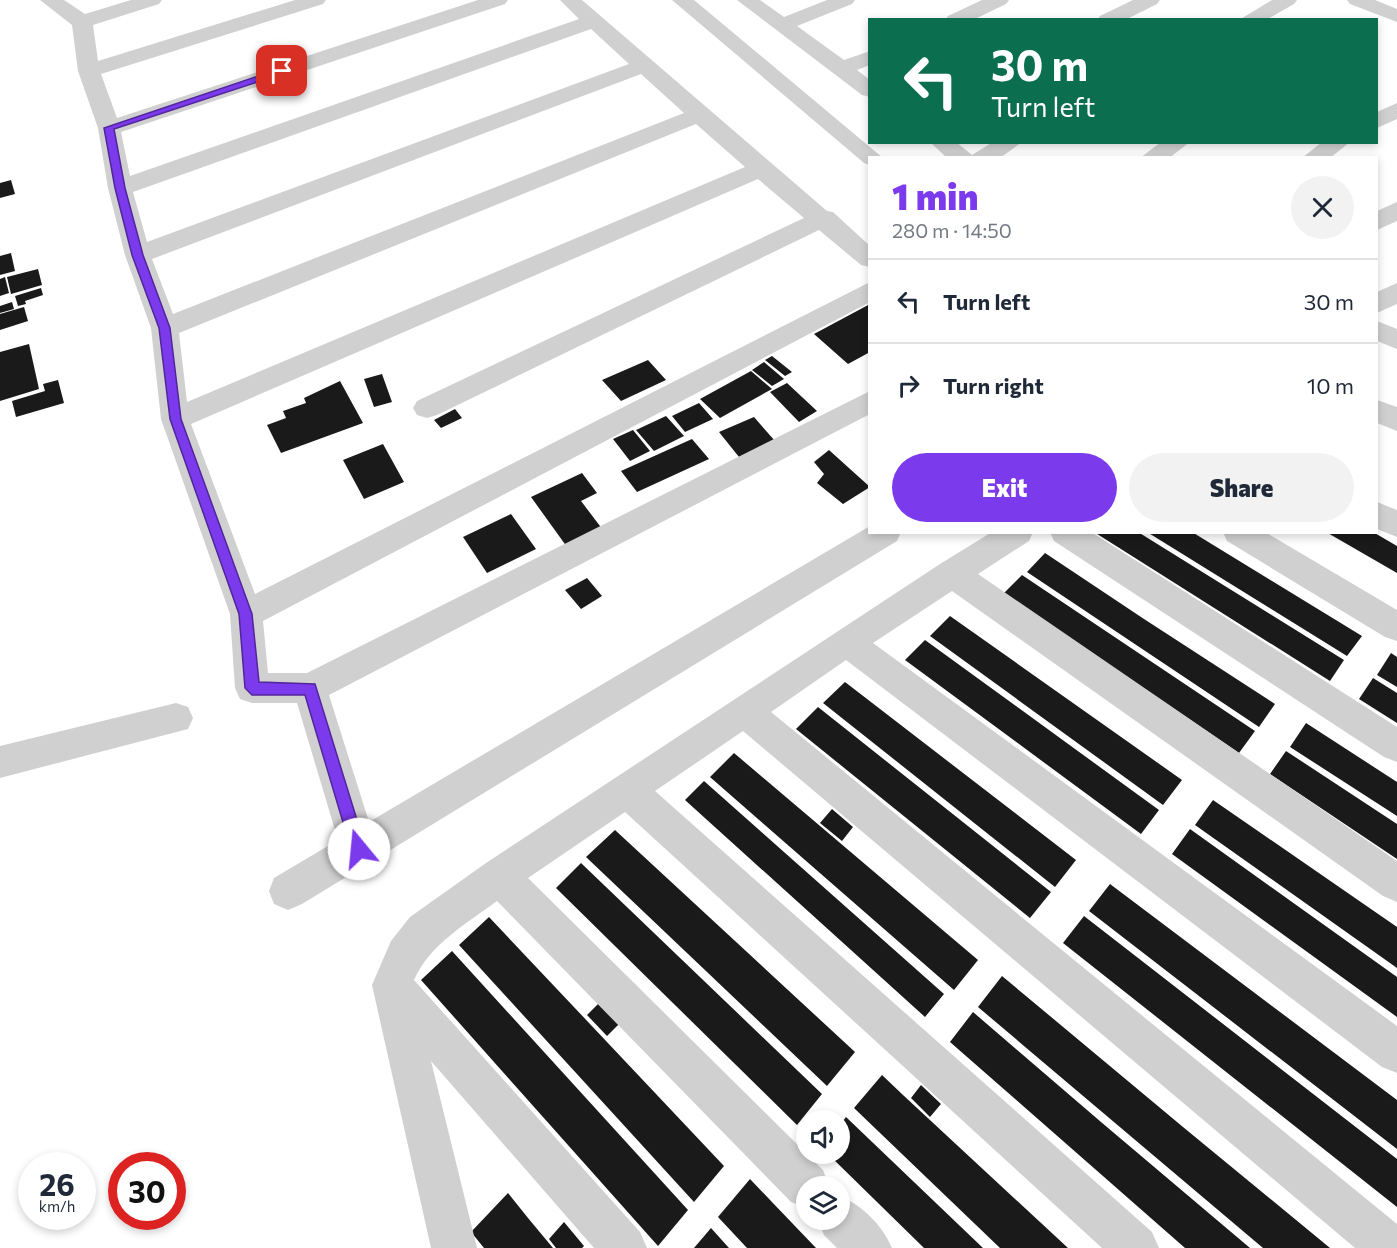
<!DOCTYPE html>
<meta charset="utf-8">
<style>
:root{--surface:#fff;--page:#f2f2f3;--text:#1f2937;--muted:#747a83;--line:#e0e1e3;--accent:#7c3aed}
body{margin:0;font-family:Commissioner,sans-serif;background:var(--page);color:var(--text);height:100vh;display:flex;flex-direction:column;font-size:22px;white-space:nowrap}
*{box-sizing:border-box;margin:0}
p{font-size:20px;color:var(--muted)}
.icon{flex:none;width:33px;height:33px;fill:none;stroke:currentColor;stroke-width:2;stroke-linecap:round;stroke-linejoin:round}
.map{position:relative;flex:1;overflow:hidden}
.panel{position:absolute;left:868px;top:156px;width:510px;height:378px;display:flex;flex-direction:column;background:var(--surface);border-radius:0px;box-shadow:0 3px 9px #0003}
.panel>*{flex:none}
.guide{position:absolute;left:868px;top:18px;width:510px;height:126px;border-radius:0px;box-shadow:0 3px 9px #0003;background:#0b6e4f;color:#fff;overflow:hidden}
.controls{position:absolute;left:796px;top:1110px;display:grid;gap:12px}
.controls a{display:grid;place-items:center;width:54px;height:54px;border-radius:50%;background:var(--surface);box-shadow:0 3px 9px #0003;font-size:30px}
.speed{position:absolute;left:18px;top:1152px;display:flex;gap:12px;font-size:30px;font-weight:700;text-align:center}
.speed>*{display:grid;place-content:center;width:78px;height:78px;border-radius:50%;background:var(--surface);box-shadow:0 3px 9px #0003;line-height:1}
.speed small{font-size:15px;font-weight:400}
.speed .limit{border:9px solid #d22;background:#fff;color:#111}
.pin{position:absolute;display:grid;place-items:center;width:51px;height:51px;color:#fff;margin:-26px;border-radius:12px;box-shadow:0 3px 9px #0006}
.me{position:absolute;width:66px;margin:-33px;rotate:343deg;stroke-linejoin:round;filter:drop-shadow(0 0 4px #0008)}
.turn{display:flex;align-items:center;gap:21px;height:126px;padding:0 24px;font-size:27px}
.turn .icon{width:78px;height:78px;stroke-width:2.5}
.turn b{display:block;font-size:42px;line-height:51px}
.round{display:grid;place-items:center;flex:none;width:63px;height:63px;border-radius:32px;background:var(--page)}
.summary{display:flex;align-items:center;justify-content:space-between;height:102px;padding:0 24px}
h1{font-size:36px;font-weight:800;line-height:45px;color:var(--accent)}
.cta{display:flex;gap:12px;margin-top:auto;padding:12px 24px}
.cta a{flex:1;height:69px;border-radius:36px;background:var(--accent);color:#fff;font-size:24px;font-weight:800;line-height:69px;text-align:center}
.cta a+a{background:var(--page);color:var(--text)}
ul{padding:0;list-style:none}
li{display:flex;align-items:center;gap:18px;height:84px;padding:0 24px;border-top:2px solid var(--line)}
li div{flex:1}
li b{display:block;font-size:22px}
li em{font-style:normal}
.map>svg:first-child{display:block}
.building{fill:#1a1a1a}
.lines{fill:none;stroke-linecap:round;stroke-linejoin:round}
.street{fill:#d0d0d0;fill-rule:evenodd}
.route{fill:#7c3aed;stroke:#51269a;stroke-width:1.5}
</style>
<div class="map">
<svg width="1397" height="1248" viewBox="0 0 1397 1248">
<rect width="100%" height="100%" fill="#fff"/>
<!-- building -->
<path class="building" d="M11 180 15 194 0 198V183Z
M11 253 15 271 0 275V256Z
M38 269 42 285 11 294 7 277Z
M5 277 9 293 0 296V279Z
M41 288 43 295 25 301 26 304 18 306 15 296Z
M12 302 14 309 0 313V306Z
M870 304V352L848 364 814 334Z
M24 307 28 321 0 330V314Z
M29 344 39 389 0 401V352Z
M772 356 792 372 785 376 765 360Z
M648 360 666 380 621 401 602 380Z
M764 362 784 379 772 386 752 370Z
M751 371 772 389 720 418 700 399Z
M382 374 392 402 374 407 364 379Z
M58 380 64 403 16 417 12 401 45 391 43 384Z
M340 381 363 423 281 453 267 425 286 418 283 411 306 403 304 398Z
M787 383 817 411 799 422 770 392Z
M699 403 713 419 685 432 672 416Z
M455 409 462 418 441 428 434 420Z
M666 416 684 436 654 451 636 430Z
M754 417 775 441 739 457 719 432Z
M633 430 650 451 630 461 613 439Z
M692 439 709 459 637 492 621 471Z
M383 444 404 482 364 499 343 460Z
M829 450 870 487 843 504 817 483 824 474 814 462Z
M582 473 597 493 581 501 603 530 567 547 531 497Z
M511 514 536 549 487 573 463 537Z
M1094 532H1138L1344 660 1330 681Z
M1147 532H1192L1362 636 1347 656Z
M1326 532H1373L1397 546V573Z
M1045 553 1144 619 1275 704 1259 727 1027 572Z
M1022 575 1255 731 1239 753 1004 593Z
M587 578 602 596 581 609 565 590Z
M950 616 1182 780 1163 805 930 636Z
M925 640 1159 810 1141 834 905 660Z
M1391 653 1397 657V687L1377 675Z
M1373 678 1397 693V723L1359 699Z
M845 682 1076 860 1055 887 823 703Z
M818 707 1051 892 1030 918 796 729Z
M1306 723 1397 782V816L1290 747Z
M1286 751 1397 824V859L1270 774Z
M734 753 978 960 954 990 710 777Z
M704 781 944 994 925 1017 685 800Z
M1213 800 1397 927V968L1195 825Z
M832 809 853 827 842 841 820 823Z
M1190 829 1397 977V1017L1172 854Z
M615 830 855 1052 827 1086 586 857Z
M581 863 822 1094 797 1125 556 888Z
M1110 884 1397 1100V1149L1089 911Z
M1084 916 1397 1159V1207L1063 943Z
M489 917 724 1166 694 1202 459 945Z
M452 951 688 1210 658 1246 421 980Z
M1002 976 1183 1127 1330 1248H1263L978 1007Z
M601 1001 621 1022 607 1036 587 1015Z
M973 1012 1101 1122 1250 1248H1185L950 1042Z
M882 1075 903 1095 1068 1248H1000L854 1108Z
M921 1085 941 1104 930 1117 911 1098Z
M846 1117 869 1139 983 1248H924L828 1154H840V1125Z
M750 1179 771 1201 816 1248H747L718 1217Z
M508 1193 528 1218 553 1248H484L471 1232Z
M564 1222 584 1246 582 1248H556L549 1239Z
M711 1228 729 1248H694Z"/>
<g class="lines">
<!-- street -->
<path class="street" d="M40 0H64L85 14 131 0H162L159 4 93 25 98 61 295 0H326L323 4 101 74 117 118 478 0H508L505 4 121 132 130 176 579 19 560 0H582L827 211 833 212 870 246V267L861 265 819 230 437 415 427 418 417 415 413 408 417 401 804 218 758 179 191 424 255 594 870 282V302L263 621 268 673H307L870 391V414L329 695 369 822 870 526V532H901L897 541 302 904 288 910 274 904 269 891 274 878 338 840 297 703H252L240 699 235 688 230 614 161 419 151 328 125 255 108 188 98 128 78 71 72 25ZM591 29 629 64 147 242 133 192ZM641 74 684 113 173 314 152 259ZM696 124 745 167 187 402 179 333Z
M672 0H694L883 158H870V165L864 163Z
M737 0H760L784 17 827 0H855L852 4 797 26 844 60 870 51V65L857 70 870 80V97L862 95Z
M982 0H1009L1006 4 973 20H945L948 16Z
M1133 0H1160L1157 4 1125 20H1097L1100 16Z
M1272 0H1297L1294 4 1266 20H1239Z
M1347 0H1375L1397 9V22L1350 4Z
M1397 103V119L1377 128V112Z
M930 142H956L972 155 993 142H1022L1000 158H947Z
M1161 142H1190L1169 158H1140Z
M1322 142H1350L1330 158H1302Z
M1397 202V221L1377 230V211Z
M1397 283V304L1377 313V292Z
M1377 321 1397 329V349L1377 341Z
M1377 400 1397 407V431L1377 423Z
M1377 502 1397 510V537L1377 529Z
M992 532H1033L1029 541 978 574 1397 861V902L1383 896 952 591 873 643 1397 1026V1073L1382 1067 846 660 771 712 1397 1224V1248H1355L743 731 655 791 1152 1232 1159 1248H1102L625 812 528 878 823 1170 829 1186H807V1208L791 1202 497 901C466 924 430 944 414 980L640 1232 647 1248H594L431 1061 477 1248H431L372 985 391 941 410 917 486 863 940 564Z
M1050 532H1091L1397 727V762L1384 757 1054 541Z
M1223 532H1265L1397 610V641L1385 637 1227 541Z
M176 703 188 707 193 718 188 729 0 778V746Z
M840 1196C863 1206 882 1225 892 1248H837L824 1235 818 1220H840Z"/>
</g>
<!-- route -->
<path class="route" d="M282 68 285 69V73L114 129 125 188 143 255 170 328 181 419 252 614 259 682 315 684 366 849 364 854 359 856 353 854 351 849 305 695H252L245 688 239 614 170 419 159 328 132 255 115 188 104 128Z"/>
</svg>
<div class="controls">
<a><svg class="icon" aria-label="sound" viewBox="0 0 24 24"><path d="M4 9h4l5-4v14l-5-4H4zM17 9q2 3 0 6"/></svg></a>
<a><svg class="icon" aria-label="layers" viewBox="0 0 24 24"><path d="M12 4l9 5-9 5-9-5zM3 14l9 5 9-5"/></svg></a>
</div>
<div class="speed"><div>26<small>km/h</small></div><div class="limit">30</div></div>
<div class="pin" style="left:282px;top:71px;background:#d93025"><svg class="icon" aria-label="arrive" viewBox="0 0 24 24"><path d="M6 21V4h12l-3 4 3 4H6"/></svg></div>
<svg class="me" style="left:359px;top:849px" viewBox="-20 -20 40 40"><circle r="19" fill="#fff"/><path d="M0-13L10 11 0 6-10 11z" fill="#7c3aed"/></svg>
<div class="guide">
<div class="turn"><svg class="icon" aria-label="left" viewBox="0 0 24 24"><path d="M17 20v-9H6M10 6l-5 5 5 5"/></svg><div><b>30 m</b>Turn left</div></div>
</div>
<section class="panel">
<div class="summary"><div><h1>1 min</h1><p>280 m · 14:50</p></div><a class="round"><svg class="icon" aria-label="close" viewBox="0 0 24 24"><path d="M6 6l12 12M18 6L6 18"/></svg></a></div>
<ul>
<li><svg class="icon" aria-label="left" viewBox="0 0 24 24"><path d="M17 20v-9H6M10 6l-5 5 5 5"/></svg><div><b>Turn left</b></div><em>30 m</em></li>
<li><svg class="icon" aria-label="right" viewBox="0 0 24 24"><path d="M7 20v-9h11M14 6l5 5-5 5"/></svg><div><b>Turn right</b></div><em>10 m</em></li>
</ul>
<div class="cta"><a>Exit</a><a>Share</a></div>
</section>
</div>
